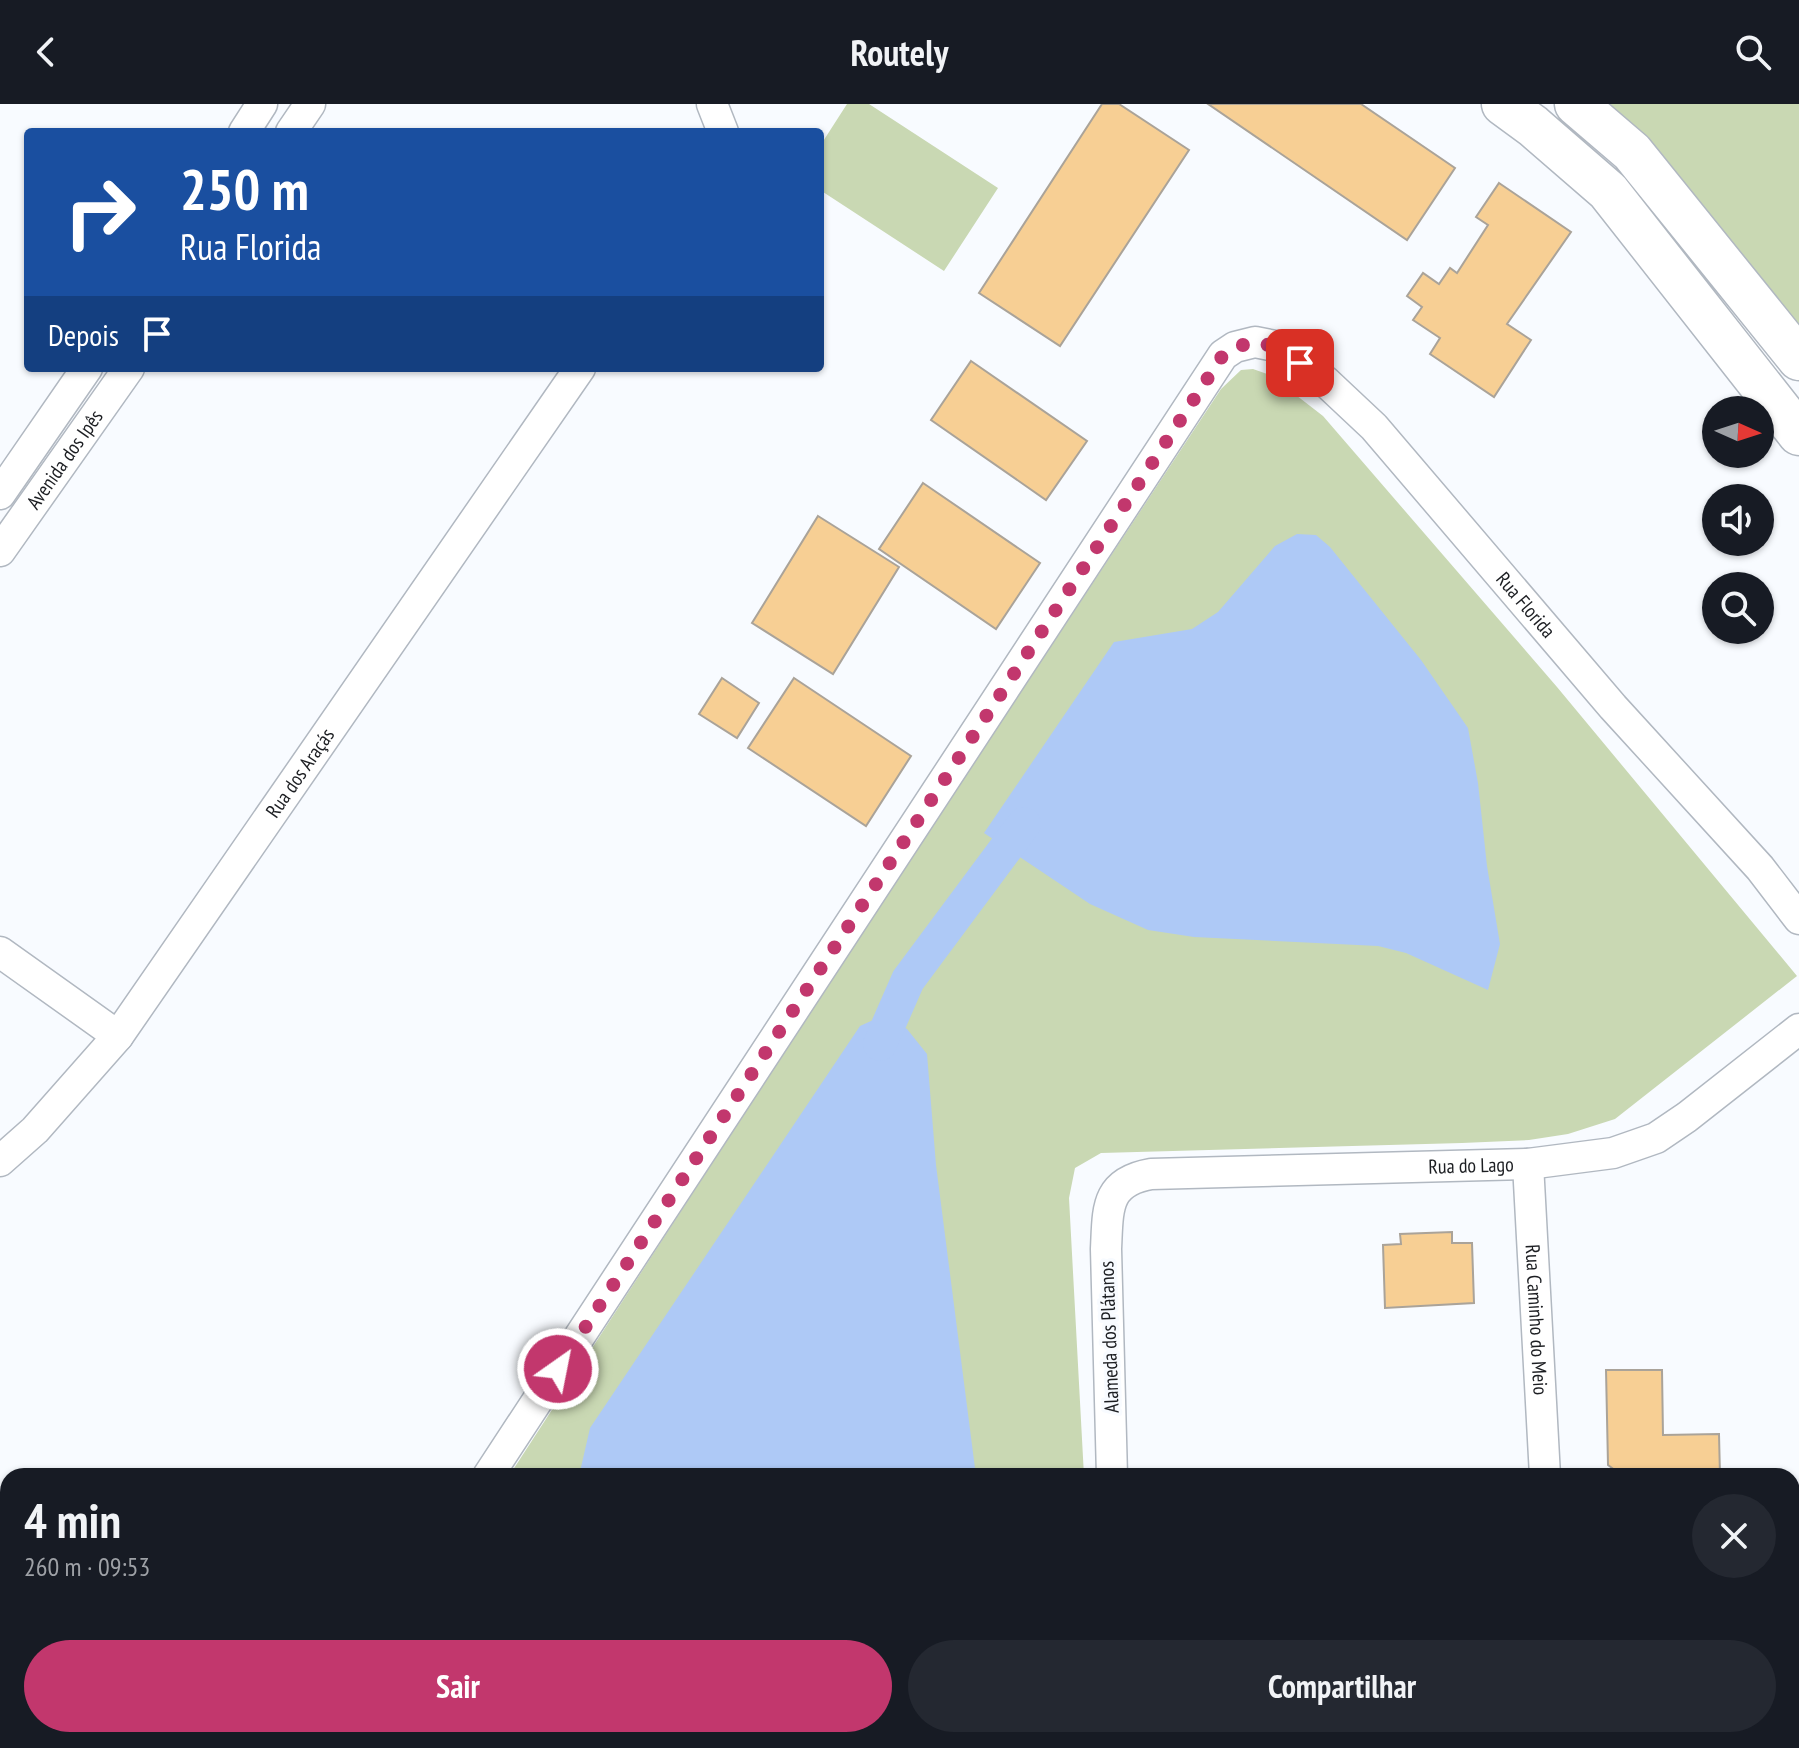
<!DOCTYPE html>
<html lang="pt">
<meta charset="utf-8">
<style>
:root{--surface:#171b24;--page:#242831;--text:#f1f3f6;--muted:#9ea1a6;--accent:#c2376d}
body{margin:0;font-family:"PT Sans Narrow",sans-serif;background:var(--page);color:var(--text);height:100vh;display:flex;flex-direction:column;font-size:30px;white-space:nowrap}
*{box-sizing:border-box;margin:0}
p{font-size:26px;color:var(--muted)}
.icon{flex:none;width:44px;height:44px;fill:none;stroke:currentColor;stroke-width:2;stroke-linecap:round;stroke-linejoin:round}
.map{position:relative;flex:1;overflow:hidden}
.sheet{position:absolute;left:0px;top:1364px;width:1800px;height:280px;display:flex;flex-direction:column;background:var(--surface);border-radius:24px 24px 0 0;box-shadow:0 2px 6px #0004}
.sheet>*{flex:none}
.hud{position:absolute;left:24px;top:24px;width:800px;height:244px;border-radius:8px;box-shadow:0 2px 6px #0004;background:#1a4fa0;color:#fff;overflow:hidden}
.needle{width:52px;rotate:93deg}
.buttons{position:absolute;left:1702px;top:292px;display:grid;gap:16px}
.buttons a{display:grid;place-items:center;width:72px;height:72px;border-radius:50%;background:var(--surface);box-shadow:0 2px 6px #0004;font-size:40px}
.pin{position:absolute;display:grid;place-items:center;width:68px;height:68px;color:#fff;margin:-34px;border-radius:16px;box-shadow:0 4px 12px #0006}
.me{position:absolute;width:88px;margin:-44px;rotate:33deg;stroke-linejoin:round;filter:drop-shadow(0 0 6px #0008)}
.turn{display:flex;align-items:center;gap:28px;height:168px;padding:0 24px;font-size:36px}
.turn .icon{width:104px;height:104px;stroke-width:2.5}
.turn b{display:block;font-size:56px;line-height:68px}
.then{display:flex;align-items:center;height:76px;padding:0 24px;background:#0003;gap:16px;font-size:30px}
.round{display:grid;place-items:center;flex:none;width:84px;height:84px;border-radius:42px;background:var(--page)}
.head{display:flex;align-items:center;justify-content:space-between;height:136px;padding:0 24px}
h1{font-size:48px;font-weight:700;line-height:60px}
.cta{display:flex;gap:16px;margin-top:auto;padding:16px 24px}
.cta a{flex:1;height:92px;border-radius:48px;background:var(--accent);color:#fff;font-size:32px;font-weight:700;line-height:92px;text-align:center}
.cta a+a{background:var(--page);color:var(--text)}
header{display:flex;justify-content:space-between;align-items:center;height:104px;padding:0 24px;background:var(--surface);font-size:36px;font-weight:700}
.map>svg:first-child{display:block}
.green{fill:#c9d8b3}
.water{fill:#aec9f6}
.lines{fill:none;stroke-linecap:round;stroke-linejoin:round}
.canal{stroke:#aec9f6;stroke-width:34}
.building{fill:#f7cf94;stroke:#aaa399;stroke-width:2}
.street-casing{stroke:#b1b8c1;stroke-width:33}
.secondary-casing{stroke:#b1b8c1;stroke-width:45}
.street{stroke:#fff;stroke-width:30}
.secondary{stroke:#fff;stroke-width:42}
.route{stroke:#c2376d;stroke-width:14;stroke-dasharray:0 25.2}
.labels{text-anchor:middle;dominant-baseline:central;stroke-width:7;stroke-linejoin:round;paint-order:stroke}
.street-label{font-size:20px;fill:#1c1e22;stroke:#f8fbff}
</style>
<header><svg class="icon" aria-label="back" viewBox="0 0 24 24"><path d="M15 5l-7 7 7 7"/></svg>Routely<svg class="icon" aria-label="search" viewBox="0 0 24 24"><circle cx="10" cy="10" r="6"/><path d="M15 15l6 6"/></svg></header>
<div class="map">
<svg width="1799" height="1644" viewBox="0 0 1799 1644">
<rect width="100%" height="100%" fill="#f8fbff"/>
<!-- green -->
<path class="green" d="M847 0H869L998 84 944 167 820 86V42Z
M1592 0H1799V232Z
M1253 265 1270 271 1323 312 1557 583 1797 872 1615 1015 1568 1030 1529 1036 1462 1039 1101 1049 1075 1064 1069 1094 1084 1372H509L855 839 1221 285 1241 266Z
M409 1636H1095V1644H412Z"/>
<!-- water -->
<path class="water" d="M1297 430 1316 431 1330 443 1421 556 1468 624 1478 679 1487 762 1500 840 1488 886 1406 849 1378 842 1194 833 1148 826 1090 800 984 729 1114 538 1192 525 1218 508 1275 442Z
M882 912 907 925 927 950 936 1061 976 1372H579L590 1324 860 922Z
M536 1636H1039L1038 1644H533Z"/>
<g class="lines">
<!-- canal -->
<path class="canal" d="M880 940 908 876 1024 720"/>
</g>
<!-- building -->
<path class="building" d="M1102 0H1119L1189 46 1060 242 979 189Z
M1208 0H1361L1455 64 1407 136Z
M1499 79 1571 128 1507 220 1531 236 1494 293 1430 250 1440 234 1413 216 1422 203 1407 192 1423 169 1439 180 1450 164 1457 169 1488 121 1476 113Z
M971 257 1087 337 1046 396 931 316Z
M923 379 1040 459 996 525 879 445Z
M818 412 899 463 833 570 752 519Z
M722 574 759 599 737 634 699 610Z
M794 574 911 652 866 722 748 644Z
M1452 1128V1139H1472L1474 1199 1385 1204 1383 1141 1401 1140 1400 1130Z
M1606 1266H1662L1663 1331 1719 1330 1720 1372H1616V1367L1608 1361Z
M1644 1636H1710V1644H1644Z"/>
<g class="lines">
<defs>
<g id="street">
<path d="M712 0 723 28"/>
<path d="M244 28 262 0"/>
<path d="M291 28 310 0"/>
<path d="M0 390 87 264"/>
<path id="s1" d="M0 447 129 264"/>
<path d="M0 848 118 932"/>
<path id="s2" d="M0 1057 35 1026 118 932 580 264"/>
<path id="s3" d="M1528 1060 1545 1372"/>
<path id="s4" d="M488 1372 1223 251 1235 243 1255 238 1275 242 1325 277 1374 323 1613 603 1760 764 1799 815"/>
<path id="s5" d="M1112 1372 1106 1145C1108 1105 1105 1078 1151 1070L1528 1060 1613 1049 1656 1034 1687 1013 1799 925"/>
<path d="M1792 1435 1799 1433"/>
<path d="M380 1636 383 1644"/>
<path d="M1120 1636V1644"/>
<path d="M1557 1636 1558 1644"/>
<path d="M31 1644 49 1636"/>
</g>
<path id="secondary" d="M1503 0 1533 22 1608 87 1799 330
M1576 0 1632 48 1799 255"/>
</defs>
<!-- street casing -->
<use href="#street" class="street-casing"/>
<!-- secondary casing -->
<use href="#secondary" class="secondary-casing"/>
<!-- street -->
<use href="#street" class="street"/>
<!-- secondary -->
<use href="#secondary" class="secondary"/>
</g>
<g class="lines">
<!-- route -->
<path class="route" d="M558 1265 1223 251C1255 230 1271 239 1300 259"/>
</g>
<g class="labels">
<!-- street labels -->
<g class="street-label">
<text stroke="none"><textPath href="#s1" startOffset="112">Avenida dos Ipês</textPath></text>
<text stroke="none"><textPath href="#s4" startOffset="1758">Rua Florida</textPath></text>
<text stroke="none"><textPath href="#s2" startOffset="492">Rua dos Araçás</textPath></text>
<text stroke="none"><textPath href="#s5" startOffset="646">Rua do Lago</textPath></text>
<text stroke="none"><textPath href="#s3" startOffset="156">Rua Caminho do Meio</textPath></text>
<text transform="translate(1109 1233) rotate(-92)">Alameda dos Plátanos</text>
</g>
</g>
</svg>
<div class="buttons">
<a><svg class="needle" viewBox="-14 -14 28 28"><path d="M0-13l5 13h-10z" fill="#e53935"/><path d="M0 13l5-13h-10z" fill="#9ea1a6"/></svg></a>
<a><svg class="icon" aria-label="sound" viewBox="0 0 24 24"><path d="M4 9h4l5-4v14l-5-4H4zM17 9q2 3 0 6"/></svg></a>
<a><svg class="icon" aria-label="search" viewBox="0 0 24 24"><circle cx="10" cy="10" r="6"/><path d="M15 15l6 6"/></svg></a>
</div>
<div class="pin" style="left:1300px;top:259px;background:#d93025"><svg class="icon" aria-label="arrive" viewBox="0 0 24 24"><path d="M6 21V4h12l-3 4 3 4H6"/></svg></div>
<svg class="me" style="left:558px;top:1265px" viewBox="-20 -20 40 40"><circle r="17" fill="#c2376d" stroke="#fff" stroke-width="3"/><path d="M0-11L8 9 0 5-8 9z" fill="#fff"/></svg>
<div class="hud">
<div class="turn"><svg class="icon" aria-label="right" viewBox="0 0 24 24"><path d="M7 20v-9h11M14 6l5 5-5 5"/></svg><div><b>250 m</b>Rua Florida</div></div>
<div class="then">Depois<svg class="icon" aria-label="arrive" viewBox="0 0 24 24"><path d="M6 21V4h12l-3 4 3 4H6"/></svg></div>
</div>
<section class="sheet">
<div class="head"><div><h1>4 min</h1><p>260 m · 09:53</p></div><a class="round"><svg class="icon" aria-label="close" viewBox="0 0 24 24"><path d="M6 6l12 12M18 6L6 18"/></svg></a></div>
<div class="cta"><a>Sair</a><a>Compartilhar</a></div>
</section>
</div>
